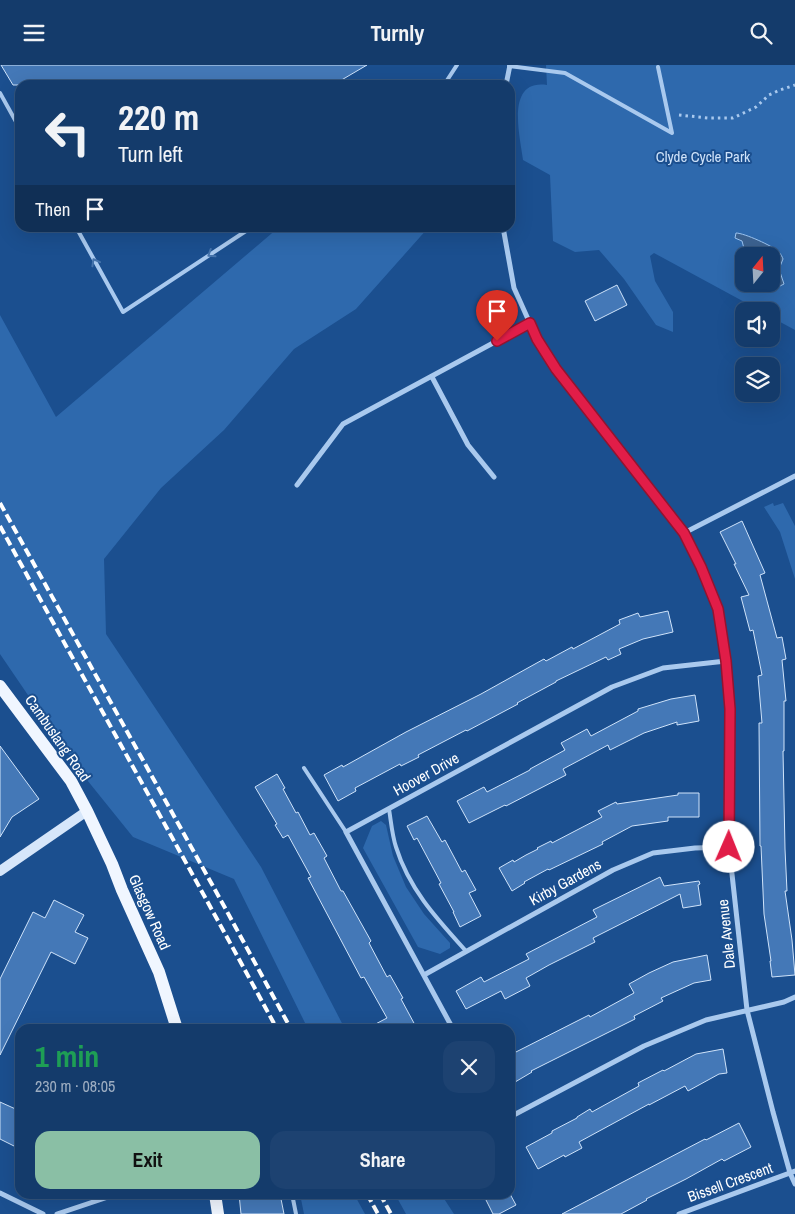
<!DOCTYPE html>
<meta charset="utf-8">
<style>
:root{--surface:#143b6b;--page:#1d4271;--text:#f1f3f6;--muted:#9dadc1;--line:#33557e;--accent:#8abfa5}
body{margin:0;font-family:"Archivo Narrow",sans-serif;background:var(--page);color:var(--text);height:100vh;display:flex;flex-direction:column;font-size:19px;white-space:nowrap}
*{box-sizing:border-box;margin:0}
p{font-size:16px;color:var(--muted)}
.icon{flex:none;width:28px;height:28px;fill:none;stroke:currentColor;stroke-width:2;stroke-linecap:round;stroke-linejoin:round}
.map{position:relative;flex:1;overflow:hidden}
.drawer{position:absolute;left:15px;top:959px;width:500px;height:175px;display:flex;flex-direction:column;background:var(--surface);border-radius:15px;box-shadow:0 5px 20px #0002,0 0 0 1px var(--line)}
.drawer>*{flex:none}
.guide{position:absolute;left:15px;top:15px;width:500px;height:152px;border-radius:15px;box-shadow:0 5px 20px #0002,0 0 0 1px var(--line);background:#143b6b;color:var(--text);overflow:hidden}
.needle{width:32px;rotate:18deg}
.buttons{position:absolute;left:735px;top:182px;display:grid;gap:10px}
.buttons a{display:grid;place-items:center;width:45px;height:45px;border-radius:10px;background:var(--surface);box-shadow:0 5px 20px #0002,0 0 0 1px var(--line);font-size:25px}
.pin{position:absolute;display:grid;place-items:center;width:42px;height:42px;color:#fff;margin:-51px -21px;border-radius:50% 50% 50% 0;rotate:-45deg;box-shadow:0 0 5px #0007}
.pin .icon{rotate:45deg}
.me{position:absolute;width:55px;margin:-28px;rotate:1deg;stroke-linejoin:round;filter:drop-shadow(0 0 4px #0008)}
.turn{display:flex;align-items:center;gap:18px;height:105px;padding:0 20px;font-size:22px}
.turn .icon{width:65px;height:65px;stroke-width:2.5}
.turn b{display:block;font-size:35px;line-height:42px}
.then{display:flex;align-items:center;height:48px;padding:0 20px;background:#0003;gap:10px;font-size:19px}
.round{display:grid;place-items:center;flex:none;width:52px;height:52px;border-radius:15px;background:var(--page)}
.overview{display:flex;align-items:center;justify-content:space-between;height:85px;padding:0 20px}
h1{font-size:30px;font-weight:700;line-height:38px;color:#1e9e55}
.button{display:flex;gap:10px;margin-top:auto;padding:10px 20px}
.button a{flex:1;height:58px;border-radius:15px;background:var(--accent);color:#111;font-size:20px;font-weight:700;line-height:58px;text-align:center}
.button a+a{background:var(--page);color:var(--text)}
header{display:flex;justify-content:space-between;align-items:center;height:65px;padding:0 20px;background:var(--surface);font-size:22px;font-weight:700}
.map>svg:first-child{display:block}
.green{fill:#2e69ad;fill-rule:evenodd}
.water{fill:#3c6290;stroke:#9cc4f0}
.building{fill:#4478b7;stroke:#cfe3fa}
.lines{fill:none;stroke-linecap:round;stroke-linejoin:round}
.path{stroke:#a9c9ee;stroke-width:3;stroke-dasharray:2.5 4;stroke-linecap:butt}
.lane{stroke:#a9c9ee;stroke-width:4}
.street{stroke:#a9c9ee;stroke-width:5}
.secondary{stroke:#d6e6fa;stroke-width:10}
.primary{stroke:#f0f6ff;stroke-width:12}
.rail{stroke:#fff;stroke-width:4;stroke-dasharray:9 4;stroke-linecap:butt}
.oneway{stroke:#4674ac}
.route-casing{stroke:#92132f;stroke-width:12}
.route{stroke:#e11d48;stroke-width:9}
.labels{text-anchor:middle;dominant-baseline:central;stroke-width:4;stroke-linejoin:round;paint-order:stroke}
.park-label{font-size:15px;fill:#cfe3fa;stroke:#1b4f8f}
.street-label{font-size:15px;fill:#fff;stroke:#1b4f8f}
</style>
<header><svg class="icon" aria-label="menu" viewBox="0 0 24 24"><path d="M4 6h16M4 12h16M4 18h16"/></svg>Turnly<svg class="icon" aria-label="search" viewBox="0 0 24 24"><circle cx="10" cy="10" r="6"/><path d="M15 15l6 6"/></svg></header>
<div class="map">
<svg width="795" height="1149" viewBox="0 0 795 1149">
<rect width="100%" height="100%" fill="#1b4f8f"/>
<!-- green -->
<path class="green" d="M546 0H795V265L771 252V246H761L654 188 650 191 655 216 673 247V267L656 260 624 214 599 185 575 187 553 176 550 110 523 95C520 71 505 14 547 20ZM744 191H771V219H744Z
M278 163H428L356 244 294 284 224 365 161 423 104 494 106 569 261 802 345 964H308L234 814 133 772 79 705 0 589V250L56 352Z
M773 438 774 441 783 438 795 461V514L780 467 764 442Z
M381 756 386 760 393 791 406 822 424 849 450 878V883L440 889 418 882 363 783 372 761Z
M300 1129H354L365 1149H304Z
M395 1129H441L454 1149H406Z"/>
<!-- water -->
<path class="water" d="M736 168C744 168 773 181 779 187 780 188 783 193 783 194L779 204 784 219 778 222 770 219H771V191H746L742 176 735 173Z"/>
<!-- building -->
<path class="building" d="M1 0H367L333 20H13Z
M617 220 627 240 595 256 585 236Z
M742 456 765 508 760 510 777 573 782 572 786 594 782 595 786 636H784V686H783L785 784 787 826H785L792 875 795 910 772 912 770 896H771L764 849 761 781H760L759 658H762L758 611 762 610 753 565 750 566 741 532 749 530 734 499H736L720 467Z
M668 546 673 567 643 574 619 584 621 589 608 595 606 592 556 616V617L517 638 518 639 467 666 466 665 418 690 419 692 401 701 400 699 355 723 356 726 338 736 324 710 342 700 343 702 406 667 481 629 544 594 546 596 572 582 573 584 620 559 619 555 638 548 640 552Z
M695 630 699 656 677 660V657L644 668 610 685 608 680 563 704 566 710 506 741 505 740 469 758 457 736 484 722 487 727 530 705V704L565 685 561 678 587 664 591 671 638 646V644L671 634Z
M0 681 39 734 12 752 0 772Z
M277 709 285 723 283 724 296 748 298 747 310 770 314 768 327 791 324 793 341 826H343L371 876 369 878 387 912 390 910 403 933 401 934 415 960 407 964H366L387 953 364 912 361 913 308 813 311 812 288 770 283 773 275 760 277 759 255 722Z
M678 728H699V752H668V756L632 761 602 777 603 779 549 805 548 804 524 817 525 818 512 826 499 803 513 795 514 797 526 790 538 784 537 783 551 776 552 778 602 752 598 746 616 737 617 739 678 730Z
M427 751 442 777 445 775 462 807 465 805 476 825 469 828 481 851 460 862 453 847H454L439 819 441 818 417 773 414 775 407 761Z
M660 812 664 821 699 816 700 819 698 820 701 840 683 843 680 829 593 873 595 877 549 900 526 913 530 921 505 934 501 926 466 944 456 926 481 912 484 917 529 894 526 889 597 852 593 845Z
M54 835 84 850 75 867 88 873 75 899 51 887 0 990V914L33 847 45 853Z
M707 890 711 915 694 918 661 933 663 936 634 951 635 954 531 1006 532 1007 510 1020V990L589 950 590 952 634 928 629 919 649 908 673 897Z
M723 984 727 1008 719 1009 688 1026 685 1021 649 1040V1039L579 1077 582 1083 565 1092 564 1090 538 1104 526 1082 552 1068V1066L577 1053V1052L590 1044 592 1047 639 1021 638 1018 663 1005 664 1006 696 989Z
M0 1037 20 1046V1084L0 1074Z
M739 1058 751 1082 724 1096 722 1094 686 1114 646 1134 647 1135 621 1149H562L705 1074 706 1075Z
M239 1129H280L284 1149H241Z
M483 1129H510L516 1140 499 1149H493Z"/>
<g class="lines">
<!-- path -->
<path class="path" d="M679 50 708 53H733L756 42 769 30 780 25 795 20"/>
<!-- lane -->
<path class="lane" d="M509 1 565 8 672 68 658 2
M444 20 457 0
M0 28 20 64
M76 162 123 247 252 162
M304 703 346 767
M389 744C391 756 392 770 396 782 409 824 437 854 466 886
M292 1129 296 1149"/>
<!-- street -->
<path class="street" d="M506 20 510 0
M503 162 514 223 537 274 556 304 684 468 701 502 718 544 726 596 731 644 729 782 747 945 773 1047 790 1108 795 1119
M432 312 468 380 494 412
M297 420 343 359 530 258
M684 468 795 411
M424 910 613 805 653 788 695 783 729 782
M453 964 346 767 612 622 663 603 726 596
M510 1052 644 981 706 955 784 937 795 932
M0 1128 43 1149
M57 1149 117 1129
M679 1149 795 1106"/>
<!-- secondary -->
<path class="secondary" d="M0 806 87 746"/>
<!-- primary -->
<path class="primary" d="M0 621 71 716 87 746 112 799 122 825 159 907 177 964
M215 1129 218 1149"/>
<!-- rail -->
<path class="rail" d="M0 438 224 841 291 964
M0 461C92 629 186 796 277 964
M367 1129 378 1149
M380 1129 391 1149"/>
</g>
<!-- one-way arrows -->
<defs><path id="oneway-chevron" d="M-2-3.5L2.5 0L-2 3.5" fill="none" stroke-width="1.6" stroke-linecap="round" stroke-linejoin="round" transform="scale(1.25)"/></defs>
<g class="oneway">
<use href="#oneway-chevron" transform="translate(211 189) rotate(147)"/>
<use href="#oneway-chevron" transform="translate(95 197) rotate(-119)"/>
</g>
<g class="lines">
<defs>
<path id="route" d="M497 276 530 258 537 274 556 304 684 468 701 502 718 544 726 596 730 644 729 782"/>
</defs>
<!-- route casing -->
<use href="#route" class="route-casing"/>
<!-- route -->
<use href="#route" class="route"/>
</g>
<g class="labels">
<!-- park labels -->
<g class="park-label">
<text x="703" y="91">Clyde Cycle Park</text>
</g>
<!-- street labels -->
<g class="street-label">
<text transform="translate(58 673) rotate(55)">Cambuslang Road</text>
<text transform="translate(426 709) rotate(-29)">Hoover Drive</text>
<text transform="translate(565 817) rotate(-29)">Kirby Gardens</text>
<text transform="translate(150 847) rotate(66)">Glasgow Road</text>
<text transform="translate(726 869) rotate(-96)">Dale Avenue</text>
<text transform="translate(730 1117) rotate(-20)">Bissell Crescent</text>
</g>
</g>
</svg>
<div class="buttons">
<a><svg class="needle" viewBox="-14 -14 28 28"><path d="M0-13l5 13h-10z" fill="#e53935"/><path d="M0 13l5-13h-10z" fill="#9dadc1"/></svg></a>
<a><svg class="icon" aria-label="sound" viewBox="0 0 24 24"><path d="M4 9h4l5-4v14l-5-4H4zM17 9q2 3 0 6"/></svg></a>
<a><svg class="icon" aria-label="layers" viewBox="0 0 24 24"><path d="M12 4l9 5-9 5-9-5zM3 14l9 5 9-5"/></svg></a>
</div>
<div class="pin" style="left:497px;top:276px;background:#d93025"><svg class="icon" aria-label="arrive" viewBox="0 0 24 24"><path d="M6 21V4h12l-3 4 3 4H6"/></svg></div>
<svg class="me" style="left:729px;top:782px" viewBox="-20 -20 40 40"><circle r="19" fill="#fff"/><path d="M0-13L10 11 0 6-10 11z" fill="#e11d48"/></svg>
<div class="guide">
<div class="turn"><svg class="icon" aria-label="left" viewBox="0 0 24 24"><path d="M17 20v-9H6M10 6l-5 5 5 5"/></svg><div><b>220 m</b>Turn left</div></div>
<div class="then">Then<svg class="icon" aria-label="arrive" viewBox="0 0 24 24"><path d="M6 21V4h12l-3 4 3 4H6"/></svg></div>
</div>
<section class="drawer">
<div class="overview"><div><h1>1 min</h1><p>230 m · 08:05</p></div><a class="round"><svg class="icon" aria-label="close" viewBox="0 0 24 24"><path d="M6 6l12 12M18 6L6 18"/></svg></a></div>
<div class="button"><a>Exit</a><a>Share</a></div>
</section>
</div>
